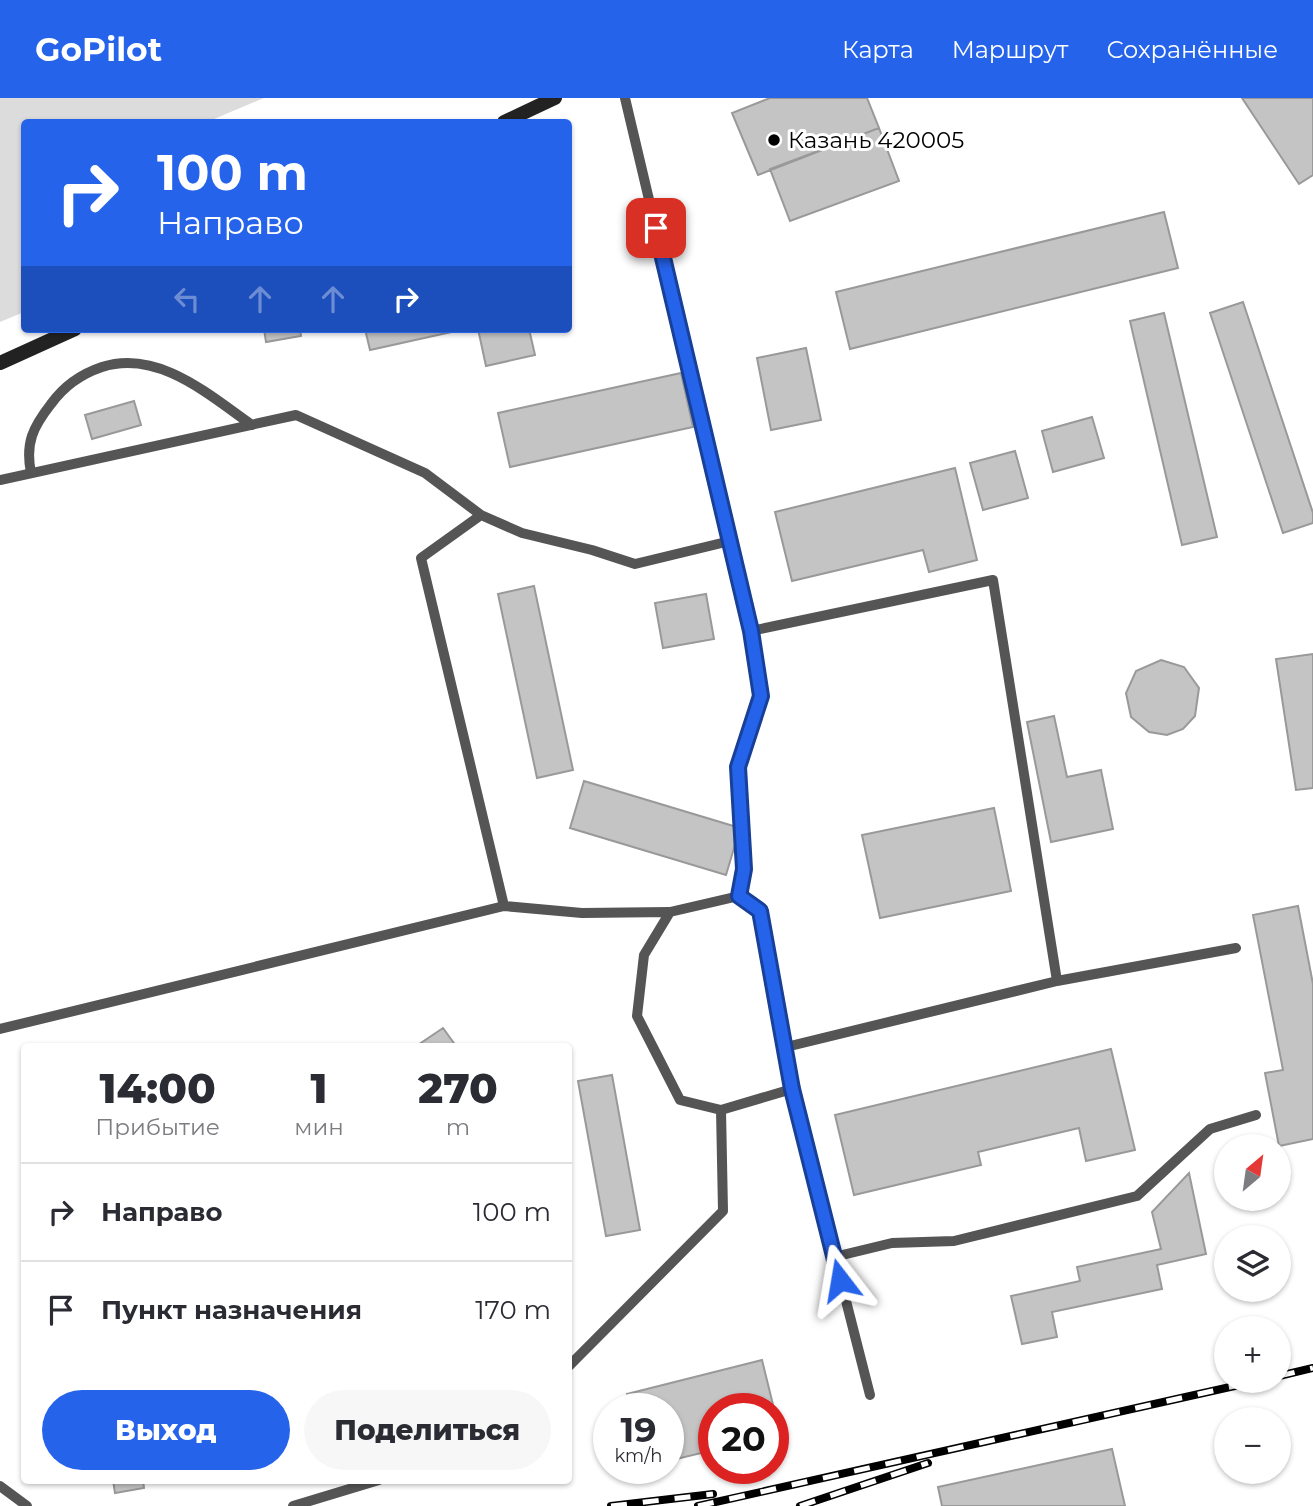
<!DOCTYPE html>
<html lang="ru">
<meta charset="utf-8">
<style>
:root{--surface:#fff;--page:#f7f7f7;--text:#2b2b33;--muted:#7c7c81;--line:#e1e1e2;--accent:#2563eb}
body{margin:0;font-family:Montserrat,sans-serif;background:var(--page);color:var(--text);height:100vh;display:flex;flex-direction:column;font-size:26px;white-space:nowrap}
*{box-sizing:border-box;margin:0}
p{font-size:23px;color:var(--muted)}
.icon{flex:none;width:38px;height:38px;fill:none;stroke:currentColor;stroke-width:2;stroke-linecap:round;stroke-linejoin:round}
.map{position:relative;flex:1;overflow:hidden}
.sheet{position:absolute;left:21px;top:945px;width:551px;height:441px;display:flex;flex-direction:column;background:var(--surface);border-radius:7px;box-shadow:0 2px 5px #0004}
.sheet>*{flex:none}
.hud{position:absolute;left:21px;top:21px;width:551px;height:214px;border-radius:7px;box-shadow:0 2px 5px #0004;background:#2563eb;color:#fff;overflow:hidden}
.needle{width:46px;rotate:29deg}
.tools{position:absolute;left:1214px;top:1036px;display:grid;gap:14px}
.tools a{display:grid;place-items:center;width:77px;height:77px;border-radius:50%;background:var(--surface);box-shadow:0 2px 5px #0004;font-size:35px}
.speed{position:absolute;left:593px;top:1295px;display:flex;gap:14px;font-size:35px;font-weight:700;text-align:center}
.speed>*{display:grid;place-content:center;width:91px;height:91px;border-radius:50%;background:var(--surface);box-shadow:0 2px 5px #0004;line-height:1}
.speed small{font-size:18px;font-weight:400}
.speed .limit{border:10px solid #d22;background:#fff;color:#111}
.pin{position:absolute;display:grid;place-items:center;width:60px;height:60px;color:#fff;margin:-30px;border-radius:14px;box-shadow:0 4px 10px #0006}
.me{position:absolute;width:77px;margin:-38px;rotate:346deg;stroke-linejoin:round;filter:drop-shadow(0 0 5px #0008)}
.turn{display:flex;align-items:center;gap:24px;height:147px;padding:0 21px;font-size:32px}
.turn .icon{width:91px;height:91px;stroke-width:2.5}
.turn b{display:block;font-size:49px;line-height:60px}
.lanes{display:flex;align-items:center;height:66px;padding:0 21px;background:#0003;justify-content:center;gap:35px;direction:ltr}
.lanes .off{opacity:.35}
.eta{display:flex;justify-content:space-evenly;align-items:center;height:119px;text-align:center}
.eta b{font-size:42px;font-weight:800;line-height:49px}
.primary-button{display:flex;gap:14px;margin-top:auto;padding:14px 21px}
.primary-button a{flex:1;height:80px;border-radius:42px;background:var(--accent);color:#fff;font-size:28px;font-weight:800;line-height:80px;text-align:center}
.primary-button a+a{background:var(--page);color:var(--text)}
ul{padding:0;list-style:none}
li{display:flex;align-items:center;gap:21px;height:98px;padding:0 21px;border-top:2px solid var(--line)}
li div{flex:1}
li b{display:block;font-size:26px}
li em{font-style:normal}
header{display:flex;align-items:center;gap:42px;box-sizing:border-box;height:98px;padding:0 35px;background:var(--accent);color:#fff}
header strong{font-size:33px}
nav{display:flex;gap:38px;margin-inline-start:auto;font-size:24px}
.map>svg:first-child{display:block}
.green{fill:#dcdcdc}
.building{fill:#c4c4c4;stroke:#999;stroke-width:2}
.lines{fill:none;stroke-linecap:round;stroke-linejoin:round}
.lane{stroke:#555;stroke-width:10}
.secondary{stroke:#222;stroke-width:14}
.rail-casing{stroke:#000;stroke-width:8}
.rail{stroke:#fff;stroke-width:5;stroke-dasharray:16;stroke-linecap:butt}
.route-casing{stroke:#184099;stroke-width:18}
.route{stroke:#2563eb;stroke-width:12}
.poi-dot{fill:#000;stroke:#fff;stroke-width:2.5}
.labels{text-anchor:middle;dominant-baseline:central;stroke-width:6;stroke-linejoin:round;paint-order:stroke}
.poi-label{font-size:23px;fill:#000;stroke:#fff;text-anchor:start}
</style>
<header>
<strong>GoPilot</strong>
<nav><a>Карта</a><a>Маршрут</a><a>Сохранённые</a></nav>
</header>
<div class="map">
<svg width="1313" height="1408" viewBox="0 0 1313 1408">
<rect width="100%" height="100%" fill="#fff"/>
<!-- green -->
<path class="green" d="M0 0H264L207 24H24V214L0 224Z"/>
<!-- building -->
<path class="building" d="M770 0H867L879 30 758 77 732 15Z
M1242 0H1313V77L1299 86Z
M879 30 899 83 790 123 770 71Z
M1164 114 1178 170 850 251 836 194Z
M1243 204 1313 415V425L1283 435 1210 215Z
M1164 215 1217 439 1182 447 1130 223Z
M264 231H300L301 238 266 244Z
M365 231H465L370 252Z
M478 231H529L535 257 486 268Z
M806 250 821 322 771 332 757 260Z
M681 275 693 329 510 369 498 315Z
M134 303 141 327 92 341 85 317Z
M1092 319 1104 360 1053 374 1042 333Z
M1015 353 1028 400 983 412 970 365Z
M955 370 977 462 929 474 923 452 792 483 775 414Z
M534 488 573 672 537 680 498 496Z
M706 496 714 541 663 550 655 505Z
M1313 556V690L1296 692 1276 561Z
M1161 562 1184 569 1199 590 1195 618 1183 631 1167 637 1149 634 1131 619 1126 595 1136 573Z
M1054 618 1067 679 1101 672 1113 731 1051 744 1027 624Z
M584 683 740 730 726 777 570 730Z
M994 710 1011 793 880 820 862 737Z
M1298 808 1313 886V1041L1279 1048 1265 975 1283 972 1253 817Z
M443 930 456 948H419L418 947Z
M1111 951 1135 1052 1086 1063 1079 1030 978 1054 981 1067 854 1097 835 1017Z
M612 977 640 1132 606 1138 578 983Z
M1189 1075 1206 1156 1157 1167 1162 1191 1052 1214 1057 1239 1022 1246 1011 1198 1080 1183 1077 1169 1161 1151 1152 1114Z
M762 1262 780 1335 774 1337V1311H714V1352L668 1363V1311H630L627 1296Z
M1112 1351 1125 1408H942L938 1389Z
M113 1382H143L144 1390 115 1395Z"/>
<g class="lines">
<!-- lane -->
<path class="lane" d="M625 0 751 533 761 598 738 669 744 771 739 798
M31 375C25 345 33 329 51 306 64 288 81 276 102 269 158 251 209 297 252 327
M0 382 296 317 425 375 481 417 522 435 592 452 635 466 730 443
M751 533 993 482 1057 883
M504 808 582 815 670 814 739 798 760 813 792 991 721 1012 680 1002 637 918 644 857 670 814
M0 931 504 808 421 460 481 417
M786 949 1057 883 1236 850
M792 991 870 1297
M834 1159 892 1145 954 1143 1137 1098 1210 1031 1256 1017
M569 1268 723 1113 721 1012
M0 1388 27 1408
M293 1408 379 1382"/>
<!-- secondary -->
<path class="secondary" d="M504 24 555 0
M0 265 75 231"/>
<defs>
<path id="rail" d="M1279 1278 1313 1270
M611 1408 713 1396
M698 1408 1257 1283
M800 1408 928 1365"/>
</defs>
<!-- rail casing -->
<use href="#rail" class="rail-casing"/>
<!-- rail -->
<use href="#rail" class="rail"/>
</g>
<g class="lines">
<defs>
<path id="route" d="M656 130 751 533 761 598 738 669 744 771 739 798 760 813 792 991 840 1182"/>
</defs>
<!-- route casing -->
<use href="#route" class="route-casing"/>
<!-- route -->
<use href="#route" class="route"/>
</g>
<!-- markers -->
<circle class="poi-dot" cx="774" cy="42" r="7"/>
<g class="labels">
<!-- poi labels -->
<g class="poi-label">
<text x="788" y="42">Казань 420005</text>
</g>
</g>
</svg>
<div class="tools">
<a><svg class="needle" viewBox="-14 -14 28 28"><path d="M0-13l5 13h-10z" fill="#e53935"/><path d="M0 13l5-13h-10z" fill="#7c7c81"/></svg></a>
<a><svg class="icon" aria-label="layers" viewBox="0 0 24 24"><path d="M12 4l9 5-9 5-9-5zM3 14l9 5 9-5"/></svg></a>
<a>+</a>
<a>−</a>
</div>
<div class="speed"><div>19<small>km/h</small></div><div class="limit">20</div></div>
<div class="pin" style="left:656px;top:130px;background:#d93025"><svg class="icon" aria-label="arrive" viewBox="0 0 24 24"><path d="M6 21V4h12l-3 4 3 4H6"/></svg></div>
<svg class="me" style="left:840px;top:1182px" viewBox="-20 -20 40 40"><path d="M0-17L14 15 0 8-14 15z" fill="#2563eb" stroke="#fff" stroke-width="4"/></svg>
<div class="hud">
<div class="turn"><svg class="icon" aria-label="right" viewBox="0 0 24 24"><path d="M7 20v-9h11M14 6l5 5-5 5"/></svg><div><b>100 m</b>Направо</div></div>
<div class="lanes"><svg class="icon off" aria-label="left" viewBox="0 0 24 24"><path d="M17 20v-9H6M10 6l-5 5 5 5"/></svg><svg class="icon off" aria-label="ahead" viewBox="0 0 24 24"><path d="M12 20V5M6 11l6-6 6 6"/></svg><svg class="icon off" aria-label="ahead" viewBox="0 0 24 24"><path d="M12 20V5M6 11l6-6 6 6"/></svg><svg class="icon" aria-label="right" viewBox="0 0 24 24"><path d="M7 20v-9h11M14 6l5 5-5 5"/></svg></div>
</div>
<section class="sheet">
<div class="eta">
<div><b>14:00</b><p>Прибытие</p></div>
<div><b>1</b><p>мин</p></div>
<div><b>270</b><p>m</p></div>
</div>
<ul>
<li><svg class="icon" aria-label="right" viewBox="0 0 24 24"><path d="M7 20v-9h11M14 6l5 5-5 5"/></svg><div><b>Направо</b></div><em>100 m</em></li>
<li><svg class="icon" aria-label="arrive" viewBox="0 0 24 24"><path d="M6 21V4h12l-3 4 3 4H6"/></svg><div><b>Пункт назначения</b></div><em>170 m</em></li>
</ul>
<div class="primary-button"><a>Выход</a><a>Поделиться</a></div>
</section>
</div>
